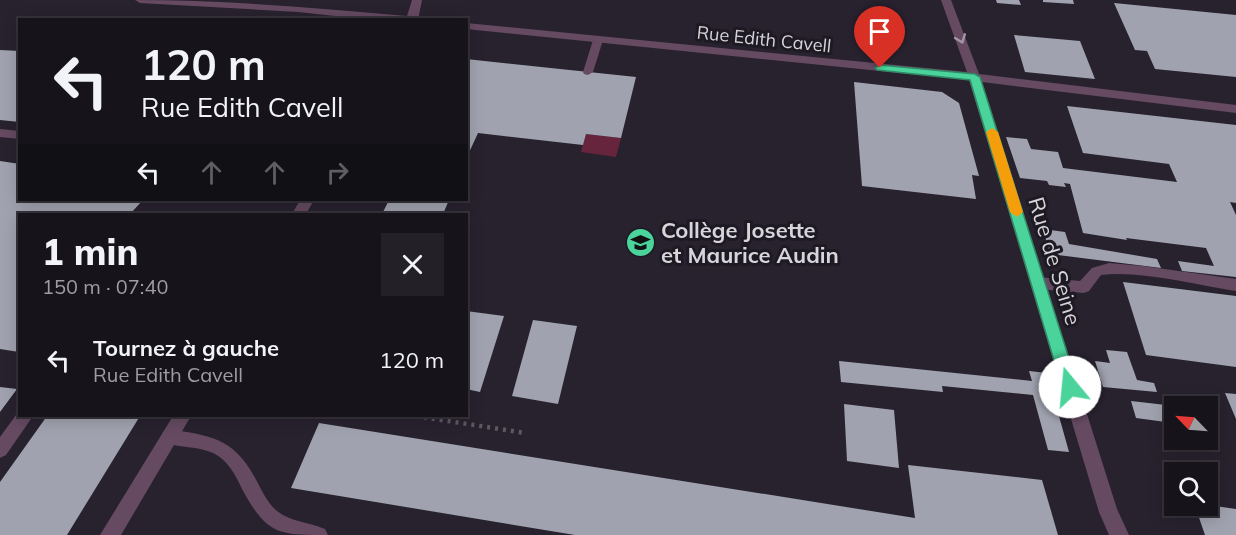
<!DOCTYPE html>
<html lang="fr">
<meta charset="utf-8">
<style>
:root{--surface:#16141a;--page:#232127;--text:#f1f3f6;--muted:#9e9ea2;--line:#353339}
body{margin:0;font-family:Mulish,sans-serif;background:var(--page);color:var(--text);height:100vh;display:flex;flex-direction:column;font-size:22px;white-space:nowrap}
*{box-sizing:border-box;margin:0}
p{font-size:20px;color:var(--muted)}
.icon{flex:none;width:33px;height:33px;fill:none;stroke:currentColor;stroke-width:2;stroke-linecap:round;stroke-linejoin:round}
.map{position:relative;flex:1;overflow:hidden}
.drawer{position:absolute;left:18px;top:213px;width:450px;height:204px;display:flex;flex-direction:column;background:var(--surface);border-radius:0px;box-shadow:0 3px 15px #0003,0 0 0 2px var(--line)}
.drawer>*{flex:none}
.top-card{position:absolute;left:18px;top:18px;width:450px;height:183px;border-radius:0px;box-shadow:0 3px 15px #0003,0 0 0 2px var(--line);background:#16141a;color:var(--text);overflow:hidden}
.needle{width:39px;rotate:295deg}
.buttons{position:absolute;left:1164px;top:396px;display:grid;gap:12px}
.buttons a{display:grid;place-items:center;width:54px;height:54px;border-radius:0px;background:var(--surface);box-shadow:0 3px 15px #0003,0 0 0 2px var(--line);font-size:30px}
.pin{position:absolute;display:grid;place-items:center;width:51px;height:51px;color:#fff;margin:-62px -26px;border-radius:50% 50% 50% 0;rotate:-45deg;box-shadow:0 0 6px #0007}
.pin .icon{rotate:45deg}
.me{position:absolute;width:66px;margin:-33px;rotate:343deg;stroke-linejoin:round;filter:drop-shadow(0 0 4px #0008)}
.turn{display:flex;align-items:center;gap:21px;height:126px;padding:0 24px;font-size:27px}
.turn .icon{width:78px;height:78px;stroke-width:2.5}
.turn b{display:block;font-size:42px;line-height:51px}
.lanes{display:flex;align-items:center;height:57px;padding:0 24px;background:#0003;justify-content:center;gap:30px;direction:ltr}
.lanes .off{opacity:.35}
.round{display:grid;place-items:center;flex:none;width:63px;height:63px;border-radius:0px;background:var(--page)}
.overview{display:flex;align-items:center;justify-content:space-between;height:102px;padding:0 24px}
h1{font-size:36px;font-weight:800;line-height:45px}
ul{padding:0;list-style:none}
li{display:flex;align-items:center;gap:18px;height:90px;padding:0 24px}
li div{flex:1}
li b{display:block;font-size:22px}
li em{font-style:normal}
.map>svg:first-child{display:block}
.built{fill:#28222f;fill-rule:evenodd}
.green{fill:#66253c}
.building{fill:#a0a3af}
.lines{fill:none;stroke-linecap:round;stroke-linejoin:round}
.path{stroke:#5d5961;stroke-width:4.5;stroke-dasharray:3 5;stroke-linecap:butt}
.lane{fill:#654a61;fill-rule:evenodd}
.street{fill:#654a61;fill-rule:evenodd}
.oneway{stroke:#a496a4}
.route{fill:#4ad49c;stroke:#308a65;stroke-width:1.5}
.slow{fill:#f59e0b}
.labels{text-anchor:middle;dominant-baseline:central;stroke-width:6;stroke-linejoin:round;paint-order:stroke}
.far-street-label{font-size:18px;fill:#d7d4da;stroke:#1e1a23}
.poi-label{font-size:22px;font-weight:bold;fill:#d7d4da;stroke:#1e1a23;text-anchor:start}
.street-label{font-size:22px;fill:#d7d4da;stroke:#1e1a23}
</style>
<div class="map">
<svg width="1236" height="535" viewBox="0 0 1236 535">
<rect width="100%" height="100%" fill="#1e1a23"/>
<!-- built -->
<path class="built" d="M0 0H1236V535H0ZM20 20H466V200H20ZM20 214H466V416H20ZM1174 406H1208V440H1174ZM1174 472H1208V506H1174Z"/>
<!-- green -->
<path class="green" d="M586 134 621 138 616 157 581 152Z"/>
<!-- building -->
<path class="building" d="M996 0H1019L1021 5 997 3Z
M1043 0H1073L1074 4 1043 2Z
M1114 3 1236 15V77L1155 69 1147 51 1135 50Z
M1014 35 1080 41 1095 79 1025 72Z
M0 50 20 51V122L0 120Z
M466 59 636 77 621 138 586 134 583 145 478 133 466 159Z
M854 82 942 92 959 103 979 176 972 175 976 199 862 186Z
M1067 106 1236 125V203L1230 202 1236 215V277L1182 271 1178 261 1214 266 1206 248 1126 238 1127 240 1083 233 1070 184 1064 183 1066 187 1049 185 1047 181 1020 178 1006 137 1027 139 1031 149 1058 152 1063 168 1177 182 1169 164 1083 153Z
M0 161 20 164V200H143L130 214H20L19 352 0 349Z
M389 200H449L443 214H382Z
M1043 229 1065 232 1069 244 1157 259 1161 268 1050 254Z
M1123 282 1236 296V367L1146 355Z
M466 311 504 316 480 392 466 389Z
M533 320 577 326 558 404 512 396Z
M1106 350 1127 352 1137 380 1154 383 1157 392 1103 387 1095 361 1110 363Z
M839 361 1032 381 1029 371 1047 373 1069 452 1048 450 1033 395 942 386 943 392 841 382Z
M0 387 17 389 0 412Z
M1225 393 1236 394V419Z
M1131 401 1166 405 1173 423 1136 418Z
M844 404 894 410 899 468 847 461Z
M47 416H140L67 535H0V482Z
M319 423 915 518 908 465 1042 480 1058 535H575L291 488Z
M1208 505 1236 509V535H1205L1195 506Z"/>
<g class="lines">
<!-- path -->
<path class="path" d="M416 416 525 433"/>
<!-- lane -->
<path class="lane" d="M598 37 603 40 593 72 588 75 584 74 583 72 593 40Z
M0 129 20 131V139L0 137Z
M1109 263 1143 266 1236 279V291C1196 285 1140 270 1101 275L1089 291 1084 293 1038 289 1033 287 1031 283 1033 279 1038 277 1080 281 1092 268Z
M19 411 20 416H33L6 455 0 458V437Z
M169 429C210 436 232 437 254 476 261 488 266 502 277 511 291 522 309 522 325 529L328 535C278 535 267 535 242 489 237 478 231 466 221 458 205 445 181 449 163 442L161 437 163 432Z"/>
<!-- street -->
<path class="street" d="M135 0C226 0 316 8 407 16L412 0H422L418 20H372L298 12 140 3Z
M941 0H951L979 74 1236 105V113L982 82 1117 509 1129 535H1109L1099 512 969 80 466 29V23L967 72Z
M300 200H314L306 214H292Z
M173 416H191L121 535H100Z"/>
</g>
<!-- one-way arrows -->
<defs><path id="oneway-chevron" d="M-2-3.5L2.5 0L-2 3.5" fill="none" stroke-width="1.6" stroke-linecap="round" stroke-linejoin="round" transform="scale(1.5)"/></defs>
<use class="oneway" href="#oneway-chevron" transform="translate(961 39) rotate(69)"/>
<!-- route -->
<path class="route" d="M880 65 975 74 980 77 1078 387 1076 392H1065L1062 387 970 80 877 70 875 68Z"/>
<!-- slow -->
<path class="slow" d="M992 128 998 132 1023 212 1017 217 1010 212 986 132Z"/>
<!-- icons -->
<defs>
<symbol id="school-disc" viewBox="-11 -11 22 22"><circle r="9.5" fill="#4ad49c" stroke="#1e1a23"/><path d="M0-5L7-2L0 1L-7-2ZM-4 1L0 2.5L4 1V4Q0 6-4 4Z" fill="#111"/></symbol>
</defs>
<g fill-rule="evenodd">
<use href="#school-disc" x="624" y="226" width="33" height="33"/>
</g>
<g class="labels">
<!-- far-street labels -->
<g class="far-street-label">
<text transform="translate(764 39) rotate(6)">Rue Edith Cavell</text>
</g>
<!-- poi labels -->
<g class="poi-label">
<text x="661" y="230">Collège Josette<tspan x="661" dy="25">et Maurice Audin</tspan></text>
</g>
<!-- street labels -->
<g class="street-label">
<text transform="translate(1055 261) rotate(73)">Rue de Seine</text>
</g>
</g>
</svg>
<div class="buttons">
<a><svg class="needle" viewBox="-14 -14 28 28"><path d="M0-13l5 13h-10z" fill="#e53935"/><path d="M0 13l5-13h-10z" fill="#9e9ea2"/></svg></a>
<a><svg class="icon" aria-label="search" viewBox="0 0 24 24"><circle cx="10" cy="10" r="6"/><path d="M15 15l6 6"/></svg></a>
</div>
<div class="pin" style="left:880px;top:68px;background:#d93025"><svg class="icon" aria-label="arrive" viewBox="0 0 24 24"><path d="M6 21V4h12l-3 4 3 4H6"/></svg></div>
<svg class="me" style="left:1070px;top:387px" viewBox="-20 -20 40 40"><circle r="19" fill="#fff"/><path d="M0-13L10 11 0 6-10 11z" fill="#4ad49c"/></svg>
<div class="top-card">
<div class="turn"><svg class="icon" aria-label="left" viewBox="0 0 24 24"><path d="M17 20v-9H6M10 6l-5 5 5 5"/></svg><div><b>120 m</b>Rue Edith Cavell</div></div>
<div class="lanes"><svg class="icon" aria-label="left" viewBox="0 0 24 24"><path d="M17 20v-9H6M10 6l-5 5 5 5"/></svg><svg class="icon off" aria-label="ahead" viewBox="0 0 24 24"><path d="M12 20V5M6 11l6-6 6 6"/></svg><svg class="icon off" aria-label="ahead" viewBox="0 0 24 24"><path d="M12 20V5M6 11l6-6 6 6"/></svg><svg class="icon off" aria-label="right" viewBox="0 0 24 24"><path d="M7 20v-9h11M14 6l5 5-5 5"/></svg></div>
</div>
<section class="drawer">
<div class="overview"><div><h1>1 min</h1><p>150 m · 07:40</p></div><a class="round"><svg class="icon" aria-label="close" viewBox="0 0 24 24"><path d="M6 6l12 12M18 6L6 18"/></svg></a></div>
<ul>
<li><svg class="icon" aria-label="left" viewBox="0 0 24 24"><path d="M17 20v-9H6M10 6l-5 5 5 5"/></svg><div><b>Tournez à gauche</b><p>Rue Edith Cavell</p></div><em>120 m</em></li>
</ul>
</section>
</div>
